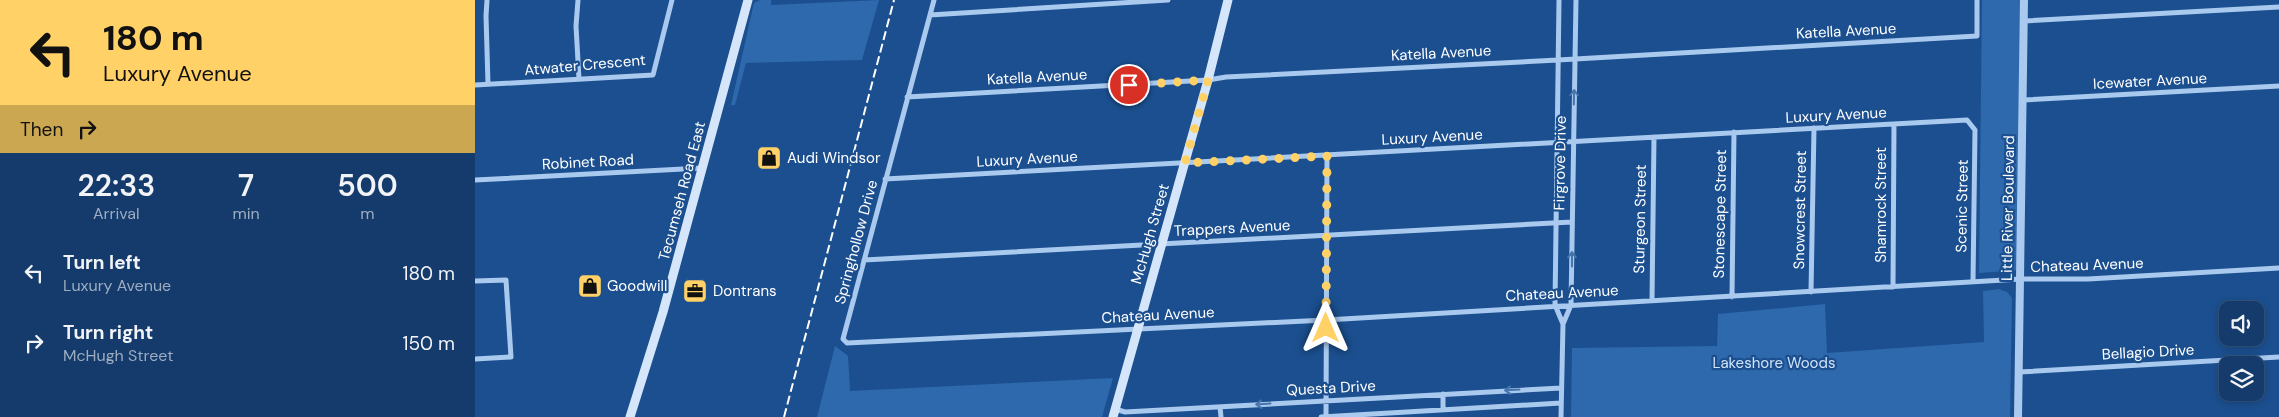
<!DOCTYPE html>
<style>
:root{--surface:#143b6b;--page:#1d4271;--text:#f1f3f6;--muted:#9dadc1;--line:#33557e}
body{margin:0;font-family:"DM Sans",sans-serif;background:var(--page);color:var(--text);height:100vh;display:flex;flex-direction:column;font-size:19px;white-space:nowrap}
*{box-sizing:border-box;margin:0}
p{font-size:16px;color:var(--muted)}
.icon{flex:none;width:28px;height:28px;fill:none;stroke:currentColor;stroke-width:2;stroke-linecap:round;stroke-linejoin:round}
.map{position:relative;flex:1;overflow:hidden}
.details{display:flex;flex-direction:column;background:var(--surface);width:475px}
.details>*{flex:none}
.banner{background:#ffd166;color:#111;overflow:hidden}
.controls{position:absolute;left:1744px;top:301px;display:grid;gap:10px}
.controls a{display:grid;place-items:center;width:45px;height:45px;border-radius:10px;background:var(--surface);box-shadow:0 2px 8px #0003,0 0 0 1px var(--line);font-size:25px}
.pin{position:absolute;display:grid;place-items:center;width:42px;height:42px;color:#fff;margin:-21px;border:2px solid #fff;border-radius:50%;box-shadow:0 1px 5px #0007}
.me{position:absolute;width:55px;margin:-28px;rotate:0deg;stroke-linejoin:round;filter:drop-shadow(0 0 4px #0008)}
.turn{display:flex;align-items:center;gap:18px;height:105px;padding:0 20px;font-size:22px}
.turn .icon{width:65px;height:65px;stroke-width:2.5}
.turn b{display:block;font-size:35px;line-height:42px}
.then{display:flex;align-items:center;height:48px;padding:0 20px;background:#0003;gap:10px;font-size:19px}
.eta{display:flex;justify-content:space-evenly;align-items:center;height:85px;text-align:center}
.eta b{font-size:30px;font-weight:600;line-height:35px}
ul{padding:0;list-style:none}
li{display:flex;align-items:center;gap:15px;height:70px;padding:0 20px}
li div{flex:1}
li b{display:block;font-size:19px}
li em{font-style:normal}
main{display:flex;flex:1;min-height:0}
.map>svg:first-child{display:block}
.green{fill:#2e69ad}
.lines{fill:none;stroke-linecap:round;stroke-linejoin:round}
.minor{stroke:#a9c9ee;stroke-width:5}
.tertiary{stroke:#a9c9ee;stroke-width:8}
.secondary{stroke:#d6e6fa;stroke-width:9}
.rail{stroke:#fff;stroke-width:2;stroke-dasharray:9 4;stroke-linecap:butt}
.oneway{stroke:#4674ac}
.route{stroke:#ffd166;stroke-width:9;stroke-dasharray:0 16.2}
.labels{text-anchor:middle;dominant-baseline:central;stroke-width:4.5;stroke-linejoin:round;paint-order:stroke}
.street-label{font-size:15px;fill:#fff;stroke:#1b4f8f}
.poi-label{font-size:15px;fill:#fff;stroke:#1b4f8f;text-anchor:start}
.park-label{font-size:15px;fill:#cfe3fa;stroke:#1b4f8f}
</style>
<main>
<section class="details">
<div class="banner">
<div class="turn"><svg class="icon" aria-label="left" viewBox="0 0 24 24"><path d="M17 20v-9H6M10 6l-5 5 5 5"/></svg><div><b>180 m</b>Luxury Avenue</div></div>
<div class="then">Then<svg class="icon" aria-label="right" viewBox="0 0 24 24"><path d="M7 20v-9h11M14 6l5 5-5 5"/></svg></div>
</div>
<div class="eta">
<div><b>22:33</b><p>Arrival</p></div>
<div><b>7</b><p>min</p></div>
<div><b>500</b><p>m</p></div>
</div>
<ul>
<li><svg class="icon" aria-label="left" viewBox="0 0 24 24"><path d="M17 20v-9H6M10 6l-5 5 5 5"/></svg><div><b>Turn left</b><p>Luxury Avenue</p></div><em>180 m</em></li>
<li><svg class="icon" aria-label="right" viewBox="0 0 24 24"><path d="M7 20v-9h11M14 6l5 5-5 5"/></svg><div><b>Turn right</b><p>McHugh Street</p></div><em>150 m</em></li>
</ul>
</section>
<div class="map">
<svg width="1804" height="417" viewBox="0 0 1804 417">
<rect width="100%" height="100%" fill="#1b4f8f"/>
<!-- green -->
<path class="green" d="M285 0H296V5L404 0 387 60 271 63 260 105H256L279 3Z
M1507 0H1549L1546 270 1504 273Z
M1524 289 1532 292 1537 298 1535 417H1096L1097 348 1242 346 1243 314 1350 304 1352 353 1509 342 1508 291Z
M360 346 373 356 375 391 638 378 627 417H342Z"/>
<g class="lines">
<!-- minor -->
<path class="minor" d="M12 0 11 16 13 84
M103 0 101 26 104 79
M459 0 368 339 372 343 851 320 1546 279H1613L1804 268
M1084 0 1080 305 1088 324
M455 15 693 0
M1549 21 1804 7
M0 85 178 75 197 0
M432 97 733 80 751 77 1083 60 1502 36V0
M1548 100 1804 86
M410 179 1492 120 1500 130 1498 282
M0 180 227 168
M389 260 1097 222
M0 281 31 280 36 357 0 359
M1418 287 1419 124
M1336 292 1339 128
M1257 297 1259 132
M1177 301 1179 137
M1544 372 1804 357
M745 407 746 417
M640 409 650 412 1086 388
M968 409V394
M846 417 1086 403
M851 417 852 156
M1086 417 1088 324 1096 305 1101 0"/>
<!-- tertiary -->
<path class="tertiary" d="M1543 417 1549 0"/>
<!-- secondary -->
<path class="secondary" d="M155 417 188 312 273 0
M638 417 733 80 753 0"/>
<!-- rail -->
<path class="rail" d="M309 417 419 0"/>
</g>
<!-- one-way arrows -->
<defs><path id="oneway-shaft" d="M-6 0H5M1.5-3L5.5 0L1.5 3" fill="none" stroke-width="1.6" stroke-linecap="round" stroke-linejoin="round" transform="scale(1.25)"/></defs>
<g class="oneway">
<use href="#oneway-shaft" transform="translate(1099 97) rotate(-89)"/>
<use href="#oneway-shaft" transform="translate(1097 259) rotate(-90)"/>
<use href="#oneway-shaft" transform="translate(1037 390) rotate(177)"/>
<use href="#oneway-shaft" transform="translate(788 404) rotate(176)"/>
</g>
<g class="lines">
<!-- route -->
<path class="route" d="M654 85 733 80 710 163 852 156 851 328"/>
</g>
<!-- icons -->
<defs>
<symbol id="shop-square" viewBox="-11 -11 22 22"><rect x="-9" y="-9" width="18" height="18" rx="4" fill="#ffd166" stroke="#1b4f8f"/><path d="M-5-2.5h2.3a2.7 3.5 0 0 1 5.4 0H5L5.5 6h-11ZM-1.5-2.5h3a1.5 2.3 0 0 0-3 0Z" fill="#111"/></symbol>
<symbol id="office-square" viewBox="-11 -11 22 22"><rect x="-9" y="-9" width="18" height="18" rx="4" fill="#ffd166" stroke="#1b4f8f"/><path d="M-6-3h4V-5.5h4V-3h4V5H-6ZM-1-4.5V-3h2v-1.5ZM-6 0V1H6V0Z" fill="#111"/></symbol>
</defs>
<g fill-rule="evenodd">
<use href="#shop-square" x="280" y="144" width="28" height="28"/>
<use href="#shop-square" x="101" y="272" width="28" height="28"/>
<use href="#office-square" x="206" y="277" width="28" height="28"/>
</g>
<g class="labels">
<!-- street labels -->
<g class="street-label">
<text transform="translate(1371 31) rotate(-3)">Katella Avenue</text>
<text transform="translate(966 53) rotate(-3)">Katella Avenue</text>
<text transform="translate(110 65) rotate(-5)">Atwater Crescent</text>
<text transform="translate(562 77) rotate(-3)">Katella Avenue</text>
<text transform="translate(1675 81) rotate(-3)">Icewater Avenue</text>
<text transform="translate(1361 115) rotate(-3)">Luxury Avenue</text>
<text transform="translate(957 137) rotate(-3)">Luxury Avenue</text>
<text transform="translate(552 159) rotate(-3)">Luxury Avenue</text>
<text transform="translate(113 162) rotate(-3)">Robinet Road</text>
<text transform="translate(1085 163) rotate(-89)">Firgrove Drive</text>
<text transform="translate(207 191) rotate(-75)">Tecumseh Road East</text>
<text transform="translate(1406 205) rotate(-90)">Shamrock Street</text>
<text transform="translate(1487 206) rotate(-89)">Scenic Street</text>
<text transform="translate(1533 208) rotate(-89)">Little River Boulevard</text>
<text transform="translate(1325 210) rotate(-89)">Snowcrest Street</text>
<text transform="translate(1245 214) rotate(-89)">Stonescape Street</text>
<text transform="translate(1165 219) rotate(-89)">Sturgeon Street</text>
<text transform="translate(757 228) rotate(-3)">Trappers Avenue</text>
<text transform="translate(675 234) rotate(-74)">McHugh Street</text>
<text transform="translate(381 242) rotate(-75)">Springhollow Drive</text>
<text transform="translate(1612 265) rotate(-2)">Chateau Avenue</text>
<text transform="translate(1087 293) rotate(-3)">Chateau Avenue</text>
<text transform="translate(683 315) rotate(-3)">Chateau Avenue</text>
<text transform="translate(1673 352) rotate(-3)">Bellagio Drive</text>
<text transform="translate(856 388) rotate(-3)">Questa Drive</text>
</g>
<!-- poi labels -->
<g class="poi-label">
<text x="312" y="158">Audi Windsor</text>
<text x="132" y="286">Goodwill</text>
<text x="238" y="291">Dontrans</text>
</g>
<!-- park labels -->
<g class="park-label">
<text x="1299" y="363">Lakeshore Woods</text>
</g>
</g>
</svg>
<div class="controls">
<a><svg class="icon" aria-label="sound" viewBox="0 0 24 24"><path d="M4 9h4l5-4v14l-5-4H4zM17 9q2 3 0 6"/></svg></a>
<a><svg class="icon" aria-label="layers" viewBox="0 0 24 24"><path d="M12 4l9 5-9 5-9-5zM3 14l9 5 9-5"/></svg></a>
</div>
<div class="pin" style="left:654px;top:85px;background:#d93025"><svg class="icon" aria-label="arrive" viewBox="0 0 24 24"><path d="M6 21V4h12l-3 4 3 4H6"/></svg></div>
<svg class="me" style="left:851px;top:328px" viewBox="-20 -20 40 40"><path d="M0-17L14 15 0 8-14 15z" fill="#ffd166" stroke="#fff" stroke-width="4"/></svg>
</div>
</main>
